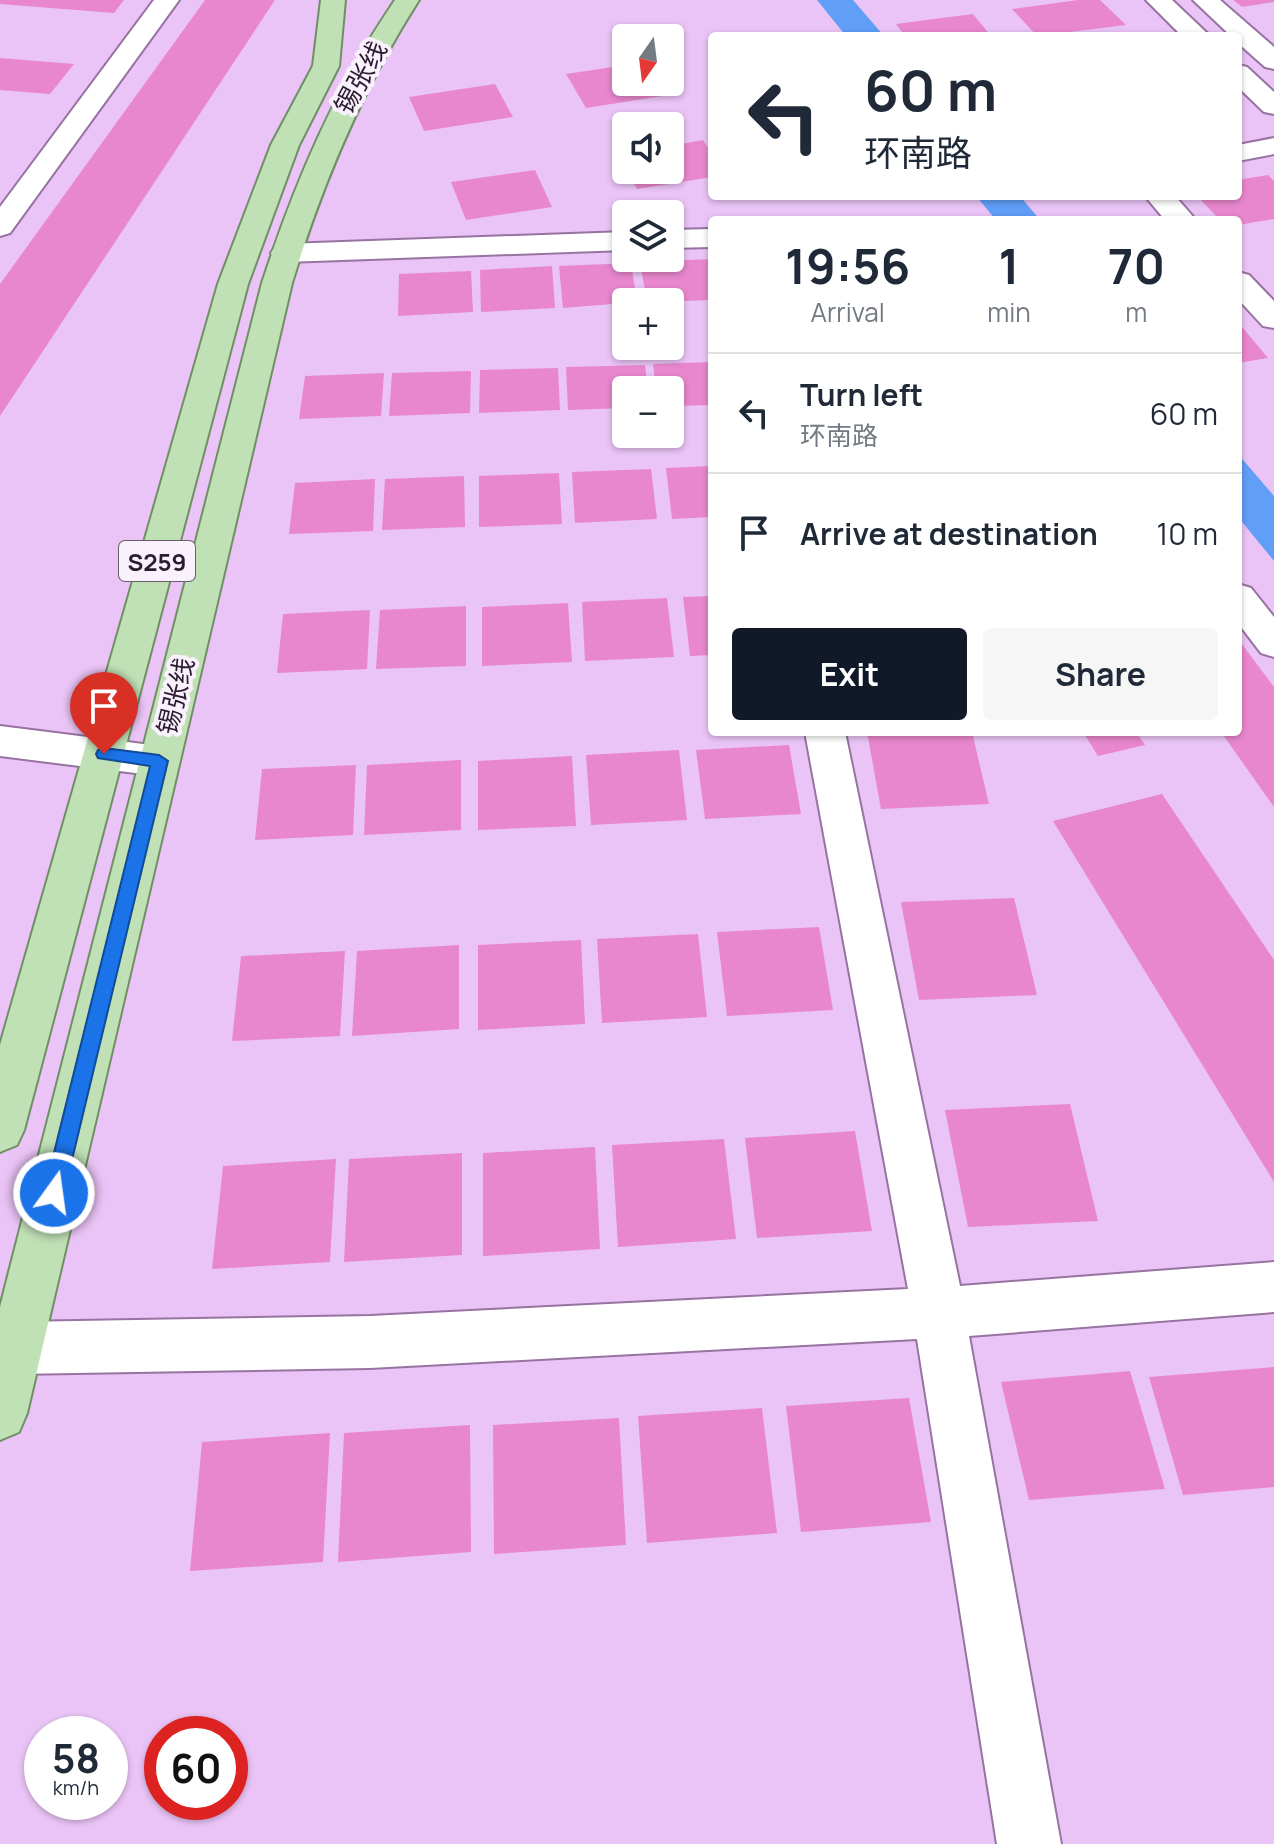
<!DOCTYPE html>
<meta charset="utf-8">
<style>
:root{--surface:#fff;--page:#f6f6f7;--text:#1f2937;--muted:#747a83;--line:#e0e1e3;--accent:#111827}
body{margin:0;font-family:Manrope,"Noto Sans SC",sans-serif;background:var(--page);color:var(--text);height:100vh;display:flex;flex-direction:column;font-size:30px;white-space:nowrap}
*{box-sizing:border-box;margin:0}
p{font-size:26px;color:var(--muted)}
.icon{flex:none;width:44px;height:44px;fill:none;stroke:currentColor;stroke-width:2;stroke-linecap:round;stroke-linejoin:round}
.map{position:relative;flex:1;overflow:hidden}
.panel{position:absolute;left:708px;top:216px;width:534px;height:520px;display:flex;flex-direction:column;background:var(--surface);border-radius:8px;box-shadow:0 2px 6px #0004}
.panel>*{flex:none}
.banner{position:absolute;left:708px;top:32px;width:534px;height:168px;border-radius:8px;box-shadow:0 2px 6px #0004;background:#fff;color:var(--text);overflow:hidden}
.needle{width:52px;rotate:194deg}
.controls{position:absolute;left:612px;top:24px;display:grid;gap:16px}
.controls a{display:grid;place-items:center;width:72px;height:72px;border-radius:8px;background:var(--surface);box-shadow:0 2px 6px #0004;font-size:40px}
.speed{position:absolute;left:24px;top:1716px;display:flex;gap:16px;font-size:40px;font-weight:700;text-align:center}
.speed>*{display:grid;place-content:center;width:104px;height:104px;border-radius:50%;background:var(--surface);box-shadow:0 2px 6px #0004;line-height:1}
.speed small{font-size:20px;font-weight:400}
.speed .limit{border:12px solid #d22;background:#fff;color:#111}
.pin{position:absolute;display:grid;place-items:center;width:68px;height:68px;color:#fff;margin:-82px -34px;border-radius:50% 50% 50% 0;rotate:-45deg;box-shadow:0 0 8px #0007}
.pin .icon{rotate:45deg}
.me{position:absolute;width:88px;margin:-44px;rotate:14deg;stroke-linejoin:round;filter:drop-shadow(0 0 6px #0008)}
.turn{display:flex;align-items:center;gap:28px;height:168px;padding:0 24px;font-size:36px}
.turn .icon{width:104px;height:104px;stroke-width:2.5}
.turn b{display:block;font-size:56px;line-height:68px}
.eta{display:flex;justify-content:space-evenly;align-items:center;height:136px;text-align:center}
.eta b{font-size:48px;font-weight:700;line-height:56px}
.primary-button{display:flex;gap:16px;margin-top:auto;padding:16px 24px}
.primary-button a{flex:1;height:92px;border-radius:8px;background:var(--accent);color:#fff;font-size:32px;font-weight:700;line-height:92px;text-align:center}
.primary-button a+a{background:var(--page);color:var(--text)}
ul{padding:0;list-style:none}
li{display:flex;align-items:center;gap:24px;height:120px;padding:0 24px;border-top:2px solid var(--line)}
li div{flex:1}
li b{display:block;font-size:30px}
li em{font-style:normal}
.map>svg:first-child{display:block}
.water{fill:#619ef8}
.building{fill:#e987ce}
.lines{fill:none;stroke-linecap:round;stroke-linejoin:round}
.minor-casing{stroke:#9773a1;stroke-width:4}
.major-casing{stroke:#718e66;stroke-width:4}
.minor{fill:#fff;fill-rule:evenodd}
.major{fill:#c0e0b5;fill-rule:evenodd}
.route{fill:#1a73e8;stroke:#114b97;stroke-width:2}
.labels{text-anchor:middle;dominant-baseline:central;stroke-width:8;stroke-linejoin:round;paint-order:stroke}
.shield{fill:#f9f1fc;stroke:#695c6c;stroke-width:2}
.shield-label{font-size:24px;font-weight:bold;fill:#2b1c2f}
.street-label{font-size:26px;fill:#2b1c2f;stroke:#f9f1fc}
</style>
<div class="map">
<svg width="1274" height="1844" viewBox="0 0 1274 1844">
<rect width="100%" height="100%" fill="#eac4f6"/>
<!-- water -->
<path class="water" d="M817 0H853L884 36H846Z
M976 196H1020L1040 220H996Z
M1238 454 1274 496V561L1238 517Z"/>
<!-- building -->
<path class="building" d="M0 0H124L114 13 0 4Z
M205 0H275L0 416V284Z
M1078 0H1100L1126 25 1037 36 1012 9Z
M1233 0H1274V2L1242 7Z
M973 14 991 36H905L896 24Z
M0 58 74 64 50 94 0 90Z
M626 65V82H667L675 94 586 108 566 74Z
M495 84 513 117 424 131 409 97Z
M703 140 712 154V177L637 189 626 170H670V146Z
M535 170 552 207 466 220 451 182Z
M1268 175 1274 181V219L1238 225V220H1220L1197 196H1238V180Z
M712 259V300L647 302 640 262Z
M631 263 637 302 563 308 559 266Z
M552 266 555 308 481 312 480 270Z
M471 271 473 312 398 316 399 274Z
M1238 322 1268 358 1238 363Z
M712 362V405L670 406V390H656L653 364Z
M645 365 648 390H626V408L568 410 566 367Z
M558 368 560 410 479 413 480 370Z
M471 371 470 413 389 416 392 373Z
M384 373 381 416 299 419 305 376Z
M712 466V517L672 519 666 468Z
M651 469 657 519 575 523 572 472Z
M559 473 562 524 479 527V476Z
M464 476 465 527 382 530 385 479Z
M375 479 373 531 289 534 295 483Z
M712 596V655L690 656 683 597Z
M667 598 674 657 585 661 582 602Z
M568 603 572 662 482 666V607Z
M466 606V666L376 669 380 610Z
M370 610 367 669 277 673 283 614Z
M1238 639 1274 687V807L1221 732H1238Z
M867 732H972L989 804 881 809Z
M1083 732H1136L1145 745 1098 756Z
M789 745 801 814 705 819 696 750Z
M679 750 687 820 591 825 586 755Z
M572 756 576 826 478 830V761Z
M461 760V830L364 835 367 765Z
M356 765 353 835 255 840 262 769Z
M1162 794 1274 960V1182L1053 821Z
M1014 898 1037 995 919 1000 901 902Z
M819 927 833 1010 727 1016 717 932Z
M698 934 707 1017 602 1023 597 939Z
M581 940 585 1024 478 1030V945Z
M459 945V1029L352 1036 357 951Z
M345 951 340 1036 232 1041 241 956Z
M1070 1104 1098 1221 968 1227 945 1110Z
M855 1131 872 1231 757 1238 745 1138Z
M724 1139 736 1239 618 1247 612 1145Z
M595 1147 600 1249 483 1256V1153Z
M462 1153V1255L344 1262 349 1159Z
M336 1159 330 1262 212 1269 223 1166Z
M1274 1367V1487L1183 1495 1149 1377Z
M1130 1371 1165 1489 1029 1500 1001 1382Z
M909 1398 931 1522 801 1532 786 1406Z
M762 1408 777 1533 647 1543 638 1416Z
M619 1418 626 1545 494 1554 493 1425Z
M470 1425 471 1552 338 1562 344 1433Z
M330 1433 323 1562 190 1571 202 1442Z"/>
<g class="lines">
<defs>
<path id="minor" d="M154 0H179L10 233 0 236V207Z
M1146 0H1172L1210 36H1182Z
M1193 0H1220L1274 47V69L1265 67 1238 43V36H1231Z
M1238 65 1247 67 1274 92V114L1264 112 1238 87Z
M1274 138V154L1238 161V145Z
M1145 196H1175L1196 220H1165Z
M712 229V247L670 248V230Z
M626 232V250L286 262 275 259 271 253 275 247 286 244Z
M1238 272 1249 275 1274 301V328L1263 326 1238 299Z
M1238 584 1251 588 1274 617V657L1261 653 1238 623Z
M0 726 159 746 173 750 179 761 173 772 159 776 0 756Z
M805 732H845L960 1286 1274 1262V1312L969 1336 1061 1844H997L917 1339 370 1368 16 1374 0 1368V1328L16 1322 370 1316 908 1289Z"/>
<path id="major" d="M321 0H345L339 66 299 145 248 284 24 1130 17 1145 0 1152V1045L218 284 271 145 313 66Z
M395 0H419C362 89 323 182 292 283L27 1413 19 1432 0 1440V1307L262 283C295 182 335 88 395 0Z"/>
</defs>
<!-- minor casing -->
<use href="#minor" class="minor-casing"/>
<!-- major casing -->
<use href="#major" class="major-casing"/>
<!-- minor -->
<use href="#minor" class="minor"/>
<!-- major -->
<use href="#major" class="major"/>
</g>
<!-- route -->
<path class="route" d="M104 748 159 755 168 761 64 1193 61 1200 54 1203 47 1200 44 1193 150 766 98 758 96 754 98 750Z"/>
<g class="labels">
<!-- shield labels -->
<rect class="shield" x="119" y="541" width="76" height="40" rx="6"/>
<g class="shield-label">
<text x="157" y="561">S259</text>
</g>
<!-- street labels -->
<g class="street-label">
<text transform="translate(360 77) rotate(-61)">锡张线</text>
<text transform="translate(175 696) rotate(-76)">锡张线</text>
</g>
</g>
</svg>
<div class="controls">
<a><svg class="needle" viewBox="-14 -14 28 28"><path d="M0-13l5 13h-10z" fill="#e53935"/><path d="M0 13l5-13h-10z" fill="#747a83"/></svg></a>
<a><svg class="icon" aria-label="sound" viewBox="0 0 24 24"><path d="M4 9h4l5-4v14l-5-4H4zM17 9q2 3 0 6"/></svg></a>
<a><svg class="icon" aria-label="layers" viewBox="0 0 24 24"><path d="M12 4l9 5-9 5-9-5zM3 14l9 5 9-5"/></svg></a>
<a>+</a>
<a>−</a>
</div>
<div class="speed"><div>58<small>km/h</small></div><div class="limit">60</div></div>
<div class="pin" style="left:104px;top:754px;background:#d93025"><svg class="icon" aria-label="arrive" viewBox="0 0 24 24"><path d="M6 21V4h12l-3 4 3 4H6"/></svg></div>
<svg class="me" style="left:54px;top:1193px" viewBox="-20 -20 40 40"><circle r="17" fill="#1a73e8" stroke="#fff" stroke-width="3"/><path d="M0-11L8 9 0 5-8 9z" fill="#fff"/></svg>
<div class="banner">
<div class="turn"><svg class="icon" aria-label="left" viewBox="0 0 24 24"><path d="M17 20v-9H6M10 6l-5 5 5 5"/></svg><div><b>60 m</b>环南路</div></div>
</div>
<section class="panel">
<div class="eta">
<div><b>19:56</b><p>Arrival</p></div>
<div><b>1</b><p>min</p></div>
<div><b>70</b><p>m</p></div>
</div>
<ul>
<li><svg class="icon" aria-label="left" viewBox="0 0 24 24"><path d="M17 20v-9H6M10 6l-5 5 5 5"/></svg><div><b>Turn left</b><p>环南路</p></div><em>60 m</em></li>
<li><svg class="icon" aria-label="arrive" viewBox="0 0 24 24"><path d="M6 21V4h12l-3 4 3 4H6"/></svg><div><b>Arrive at destination</b></div><em>10 m</em></li>
</ul>
<div class="primary-button"><a>Exit</a><a>Share</a></div>
</section>
</div>
